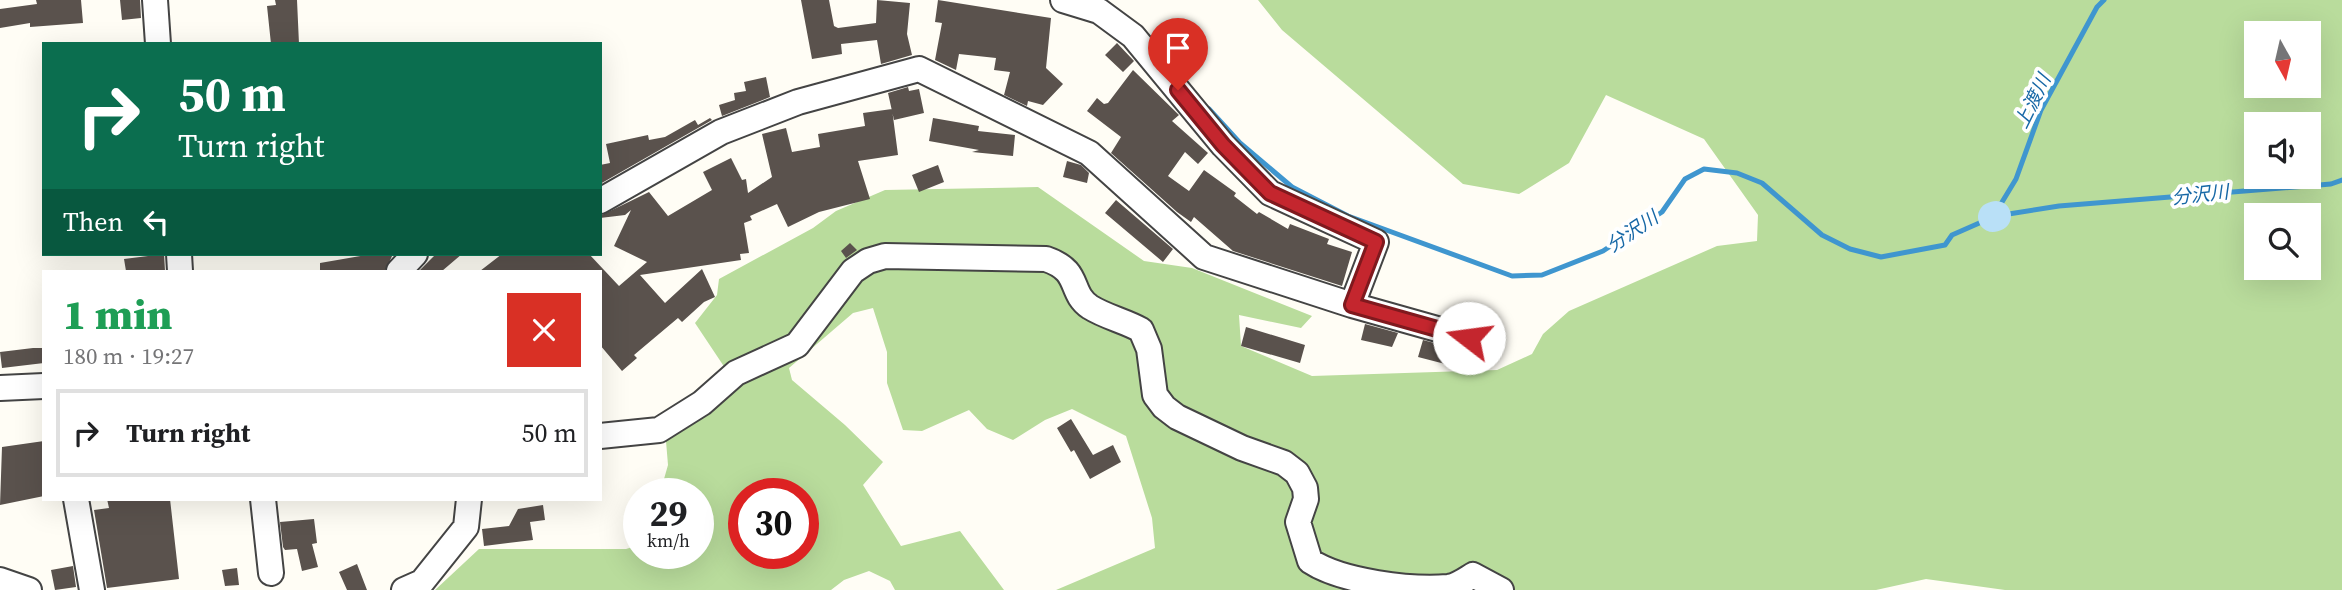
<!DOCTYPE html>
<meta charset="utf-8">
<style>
:root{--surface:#fff;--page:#f2f2f2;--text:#202124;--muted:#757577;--line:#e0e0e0}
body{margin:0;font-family:"Source Serif 4","Noto Sans JP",serif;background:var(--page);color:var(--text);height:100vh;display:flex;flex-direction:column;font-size:26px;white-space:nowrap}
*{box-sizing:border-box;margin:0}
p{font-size:23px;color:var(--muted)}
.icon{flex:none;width:38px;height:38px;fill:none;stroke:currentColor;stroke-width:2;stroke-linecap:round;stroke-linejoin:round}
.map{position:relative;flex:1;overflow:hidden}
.panel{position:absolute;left:42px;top:270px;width:560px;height:231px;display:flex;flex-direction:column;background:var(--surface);border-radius:0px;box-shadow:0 7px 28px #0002}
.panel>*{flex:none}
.banner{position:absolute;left:42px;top:42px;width:560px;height:214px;border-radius:0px;box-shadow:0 7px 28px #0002;background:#0b6e4f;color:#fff;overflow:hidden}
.needle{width:46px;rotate:172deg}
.tools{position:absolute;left:2244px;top:21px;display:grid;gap:14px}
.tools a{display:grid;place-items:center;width:77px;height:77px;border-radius:0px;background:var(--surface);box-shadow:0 7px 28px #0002;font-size:35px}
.speed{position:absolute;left:623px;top:478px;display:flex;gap:14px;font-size:35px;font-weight:700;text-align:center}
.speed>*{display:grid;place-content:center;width:91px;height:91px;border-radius:50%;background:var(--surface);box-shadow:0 7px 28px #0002;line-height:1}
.speed small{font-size:18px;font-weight:400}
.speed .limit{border:10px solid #d22;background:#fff;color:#111}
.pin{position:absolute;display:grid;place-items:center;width:60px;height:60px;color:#fff;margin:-72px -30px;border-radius:50% 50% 50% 0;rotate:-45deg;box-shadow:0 0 7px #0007}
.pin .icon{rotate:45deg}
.me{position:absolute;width:77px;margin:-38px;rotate:285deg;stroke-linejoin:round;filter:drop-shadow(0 0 5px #0008)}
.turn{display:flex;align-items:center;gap:24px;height:147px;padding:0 21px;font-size:32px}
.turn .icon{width:91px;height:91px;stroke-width:2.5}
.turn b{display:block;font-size:49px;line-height:60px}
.then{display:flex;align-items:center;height:66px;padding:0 21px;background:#0003;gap:14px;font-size:26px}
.round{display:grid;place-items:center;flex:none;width:74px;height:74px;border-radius:0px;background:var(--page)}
.summary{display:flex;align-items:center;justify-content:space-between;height:119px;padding:0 21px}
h1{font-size:42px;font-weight:800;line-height:52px;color:#1e9e55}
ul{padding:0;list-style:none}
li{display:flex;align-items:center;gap:21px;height:88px;margin:0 14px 10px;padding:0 7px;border:4px solid var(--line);border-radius:0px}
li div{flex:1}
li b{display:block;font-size:26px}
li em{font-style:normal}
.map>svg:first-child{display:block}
.forest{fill:#b9dc9c;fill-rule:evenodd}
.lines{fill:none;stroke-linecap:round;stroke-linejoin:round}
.stream{stroke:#3f96cf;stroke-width:5}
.river{stroke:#b9e0f7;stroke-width:30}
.building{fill:#5a524d}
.minor-casing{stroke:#444;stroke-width:28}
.minor{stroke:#fff;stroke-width:24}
.route-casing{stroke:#7f191e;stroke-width:18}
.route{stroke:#c4262e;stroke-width:12}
.labels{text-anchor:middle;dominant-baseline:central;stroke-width:7;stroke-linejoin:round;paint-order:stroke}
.water-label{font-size:19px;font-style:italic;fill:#1768a6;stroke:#fff}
</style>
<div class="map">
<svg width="2342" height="590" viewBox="0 0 2342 590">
<rect width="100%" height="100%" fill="#fffdf5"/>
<!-- forest -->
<path class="forest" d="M1258 0H2342V590H2005L1926 579 1876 590H1056L1155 548 1152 518 1126 436 1072 409 1045 420 1013 440 987 429 969 410 922 431 903 430 887 383V352L873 308 853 313 789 368 792 380 845 425 883 462 863 485 901 546 960 531 1004 590H895L890 581 869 571 844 580 831 590H435L479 549H626L639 545V553H698V494L660 493 668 465 666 441 727 371 695 323 717 295 719 279 813 228 836 211 885 190 1038 187 1144 261 1192 268 1312 316 1301 328 1239 315 1241 346 1312 376 1497 370 1532 354 1543 334 1569 311 1717 246 1757 241 1758 215 1704 139 1606 95 1569 163 1519 194 1463 184 1282 30ZM2256 33H2308V86H2256ZM2256 124H2308V177H2256ZM2256 215H2308V268H2256ZM744 494H803V553H744Z"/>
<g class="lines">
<!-- stream -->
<path class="stream" d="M1209 109 1240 143 1292 187 1348 216 1512 276 1542 275 1603 251 1662 212 1685 179 1704 169 1737 173 1762 183 1822 235 1850 249 1881 257 1945 245 1952 235 1993 217 2016 179 2041 110 2097 7 2104 0
M1996 216 2059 206 2331 184 2342 180"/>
<!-- river -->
<path class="river" d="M1993 217 1996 216"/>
</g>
<!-- building -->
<path class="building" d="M36 0H81L83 23 30 27V23L0 28V9L37 4Z
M120 0H140L141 18 122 20Z
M275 0H297L299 44H271L267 6 276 5Z
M801 0H829L834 26 838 28 876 23 877 0 910 3 907 34 912 55 881 64 877 40 841 44 842 54 812 59Z
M938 0 1051 18 1046 68 1063 84 1043 105 1028 101 1027 106 1004 95 1010 72 994 70 996 58 959 54 956 70 935 60 942 23 935 22Z
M1117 43 1134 61 1123 72 1105 55Z
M1133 70 1179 115 1172 121 1208 153 1198 164 1185 152 1168 176 1189 191 1204 170 1236 193 1234 196 1257 214 1259 212 1288 229 1290 224 1329 239 1327 244 1352 252 1342 286 1233 251 1194 217 1191 222 1177 212 1111 153 1121 137 1087 111 1097 98 1104 104 1108 103Z
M766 77 770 97 722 116 719 105 735 100 734 93 746 91 744 82Z
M908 87 909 91 919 89 924 113 894 120 888 93Z
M892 109 898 155 858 161 870 199 819 212 788 227 777 204 750 216 752 220 744 223 749 253 740 254 741 260 640 275 665 303 702 269 715 297 704 302 682 322 678 318 634 355 637 358 622 371 600 345V271H480L502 254H589L619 286 647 262 614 246 631 210 625 215 600 218V216L649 192 668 216 712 190 703 172 731 158 742 180 746 179 748 193 772 177 762 134 786 128 792 152 820 147 818 134 865 126 863 113Z
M710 118 712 120 600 184V165L610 163 606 144 648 135 649 140 665 137 695 120 698 125Z
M933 118 979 126 978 131 1015 135 1013 156 972 152 979 150 929 141Z
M1067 161 1081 165 1089 173 1087 183 1063 177Z
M938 165 944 182 919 192 912 175Z
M1116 200 1173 249 1163 262 1105 213Z
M850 243 857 250 846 258 841 251Z
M164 254 165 271H126L124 259Z
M372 254H393L385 271H320V263Z
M436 254H462L442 271H419Z
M1365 324 1398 333 1392 347 1361 340Z
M1246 327 1305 345 1300 363 1241 346Z
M1423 340 1489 358 1486 370 1451 361 1449 365 1418 357Z
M33 348H44V363L2 368 0 352Z
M1071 419 1093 455 1113 445 1121 462 1090 479 1074 450 1071 452 1057 428Z
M44 441V496L0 505 2 447Z
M107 499H170L179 579 107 588 94 510 109 508Z
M543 505 545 520 530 522 533 540 484 546 482 529 509 526 518 509Z
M314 519 317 543 312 544 318 567 302 571 297 549 285 550 283 547 280 522Z
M357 564 367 590H347L339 572Z
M73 566 76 587 55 590 51 570Z
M237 568 239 585 225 586 222 570Z"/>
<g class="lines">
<defs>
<path id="minor" d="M155 0 158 44
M1063 0 1099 11 1133 36 1223 145 1270 193 1376 242 1352 305
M600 201 721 132 798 102 919 69 1089 153 1204 257 1352 305 1469 338
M179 254 180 271
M399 271 415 254
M0 388 44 386
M600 436 659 430 702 403 736 373 797 345 853 271 868 261 885 256 1046 259C1082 271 1068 292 1090 307 1106 317 1125 321 1141 330L1149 349 1155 395 1164 407 1177 417 1242 448 1284 463 1297 473 1305 488 1306 499 1298 522 1310 561C1342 582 1411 590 1448 587 1457 586 1465 580 1473 575L1501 590
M76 499 92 590
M263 499 271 573
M0 580 29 590
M404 590 422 582 466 527 469 499"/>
</defs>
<!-- minor casing -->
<use href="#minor" class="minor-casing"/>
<!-- minor -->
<use href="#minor" class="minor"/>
</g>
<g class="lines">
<defs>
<path id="route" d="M1178 90 1223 145 1270 193 1376 242 1352 305 1469 338"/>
</defs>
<!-- route casing -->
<use href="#route" class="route-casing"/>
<!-- route -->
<use href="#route" class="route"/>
</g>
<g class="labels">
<!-- water labels -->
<g class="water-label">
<text transform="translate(2032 101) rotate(-64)">上渡川</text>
<text transform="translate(2200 194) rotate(-6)">分沢川</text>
<text transform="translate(1632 231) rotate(-34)">分沢川</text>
</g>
</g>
</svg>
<div class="tools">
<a><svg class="needle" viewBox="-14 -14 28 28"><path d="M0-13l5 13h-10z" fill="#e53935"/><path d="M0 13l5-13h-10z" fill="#757577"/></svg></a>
<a><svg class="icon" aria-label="sound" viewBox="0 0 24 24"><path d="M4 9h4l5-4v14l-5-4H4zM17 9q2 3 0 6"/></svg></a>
<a><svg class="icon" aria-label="search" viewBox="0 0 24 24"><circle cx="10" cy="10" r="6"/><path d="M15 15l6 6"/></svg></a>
</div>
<div class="speed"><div>29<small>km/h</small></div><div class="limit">30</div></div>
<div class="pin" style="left:1178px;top:90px;background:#d93025"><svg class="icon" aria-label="arrive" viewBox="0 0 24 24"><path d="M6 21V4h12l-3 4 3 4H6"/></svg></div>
<svg class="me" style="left:1469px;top:338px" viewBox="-20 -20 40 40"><circle r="19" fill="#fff"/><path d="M0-13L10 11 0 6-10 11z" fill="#c4262e"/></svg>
<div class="banner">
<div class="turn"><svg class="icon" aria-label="right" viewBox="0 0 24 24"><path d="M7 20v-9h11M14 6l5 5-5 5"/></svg><div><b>50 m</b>Turn right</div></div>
<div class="then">Then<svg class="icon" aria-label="left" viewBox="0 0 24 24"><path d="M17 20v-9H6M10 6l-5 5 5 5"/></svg></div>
</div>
<section class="panel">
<div class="summary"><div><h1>1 min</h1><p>180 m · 19:27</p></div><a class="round" style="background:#d93025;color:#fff"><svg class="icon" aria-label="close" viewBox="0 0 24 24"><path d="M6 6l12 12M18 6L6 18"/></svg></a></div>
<ul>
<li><svg class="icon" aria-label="right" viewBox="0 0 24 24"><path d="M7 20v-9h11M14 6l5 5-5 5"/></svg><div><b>Turn right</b></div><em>50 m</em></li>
</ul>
</section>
</div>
